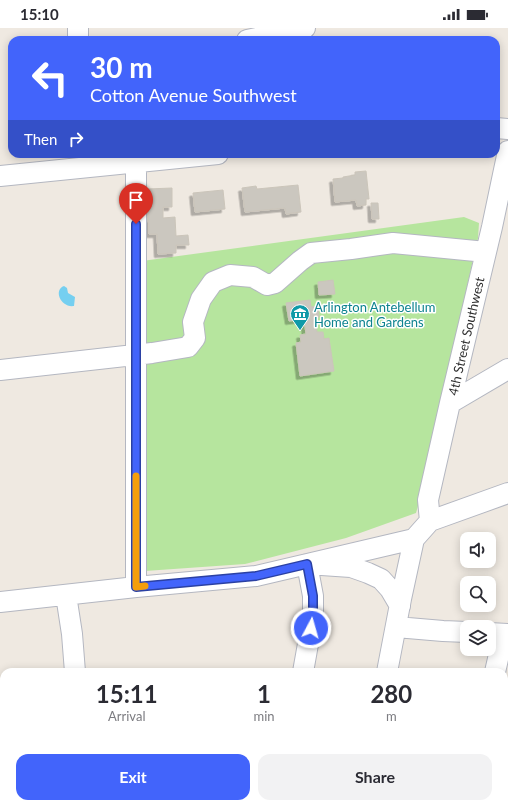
<!DOCTYPE html>
<style>
:root{--surface:#fff;--page:#f2f2f3;--text:#2b2b33;--muted:#7c7c81;--accent:#4264fb}
body{margin:0;font-family:Lato,sans-serif;background:var(--page);color:var(--text);height:100vh;display:flex;flex-direction:column;font-size:15px;white-space:nowrap}
*{box-sizing:border-box;margin:0}
p{font-size:13px;color:var(--muted)}
.icon{flex:none;width:22px;height:22px;fill:none;stroke:currentColor;stroke-width:2;stroke-linecap:round;stroke-linejoin:round}
.map{position:relative;flex:1;overflow:hidden}
.side{position:absolute;left:0px;top:640px;width:508px;height:140px;display:flex;flex-direction:column;background:var(--surface);border-radius:12px 12px 0 0;box-shadow:0 2px 10px #0003}
.side>*{flex:none}
.guide{position:absolute;left:8px;top:8px;width:492px;height:122px;border-radius:12px;box-shadow:0 2px 10px #0003;background:#4264fb;color:#fff;overflow:hidden}
.buttons{position:absolute;left:460px;top:504px;display:grid;gap:8px}
.buttons a{display:grid;place-items:center;width:36px;height:36px;border-radius:8px;background:var(--surface);box-shadow:0 2px 10px #0003;font-size:20px}
.pin{position:absolute;display:grid;place-items:center;width:34px;height:34px;color:#fff;margin:-41px -17px;border-radius:50% 50% 50% 0;rotate:-45deg;box-shadow:0 0 4px #0007}
.pin .icon{rotate:45deg}
.me{position:absolute;width:44px;margin:-22px;rotate:6deg;stroke-linejoin:round;filter:drop-shadow(0 0 3px #0008)}
.turn{display:flex;align-items:center;gap:14px;height:84px;padding:0 16px;font-size:18px}
.turn .icon{width:52px;height:52px;stroke-width:2.5}
.turn b{display:block;font-size:28px;line-height:34px}
.then{display:flex;align-items:center;height:38px;padding:0 16px;background:#0003;gap:8px;font-size:15px}
.eta{display:flex;justify-content:space-evenly;align-items:center;height:68px;text-align:center}
.eta b{font-size:24px;font-weight:700;line-height:28px}
.action{display:flex;gap:8px;margin-top:auto;padding:8px 16px}
.action a{flex:1;height:46px;border-radius:12px;background:var(--accent);color:#fff;font-size:16px;font-weight:700;line-height:46px;text-align:center}
.action a+a{background:var(--page);color:var(--text)}
.status{display:flex;justify-content:space-between;align-items:center;height:28px;padding:0 20px;background:var(--surface);direction:ltr}
.status svg{height:11px;fill:currentColor}
.map>svg:first-child{display:block}
.green{fill:#b6e59e}
.water{fill:#75cff0}
.building{fill:#cbc7bf;stroke:#cbc5ba;filter:url(#shadow)}
.lines{fill:none;stroke-linecap:round;stroke-linejoin:round}
.minor-casing{stroke:#b4b7c1;stroke-width:22}
.minor{stroke:#fff;stroke-width:20}
.route-casing{stroke:#2b41a3;stroke-width:10}
.route{stroke:#4264fb;stroke-width:7}
.slow{stroke:#f59e0b;stroke-width:7}
.labels{text-anchor:middle;dominant-baseline:central;stroke-width:3;stroke-linejoin:round;paint-order:stroke}
.culture-label{font-size:13px;fill:#0d838f;stroke:#fff;text-anchor:start}
.street-label{font-size:13px;fill:#2e2e2e;stroke:#fff}
</style>
<div class="status"><b>15:10</b><svg viewBox="0 0 49 12"><path d="M0 12V9h3v3zM5 12V6h3v6zM10 12V3h3v9zM15 12V0h3v12zM26 1h20v11H26zM47 4h2v5h-2z"/></svg></div>
<div class="map">
<svg width="508" height="780" viewBox="0 0 508 780">
<defs>
<filter id="shadow"><feDropShadow dx="-3.5" dy="3.5" stdDeviation="0" flood-color="#0004"/></filter>
</defs>
<rect width="100%" height="100%" fill="#efe9e1"/>
<!-- green -->
<path class="green" d="M464 189 479 195 478 210 441 374 421 467 416 485 346 510 245 536 145 543 142 233Z"/>
<!-- water -->
<path class="water" d="M64 258 67 260 68 265 75 269 74 278C61 280 53 262 64 258Z"/>
<!-- building -->
<path class="building" d="M366 143 369 171H366V177L357 178 356 172 335 174 333 151 343 150V149L355 147V144Z
M298 157 301 184 286 186 285 180 245 184 242 160 256 158 257 161Z
M172 160V179H163V190L175 189 176 208 188 207 189 217H176V225L158 226 157 206H149L147 161Z
M223 162 225 181 195 184 193 165Z
M371 175H378L379 191H372Z
M333 252 335 266 319 267 318 254Z
M310 272 311 279 318 278 319 289 315 290 317 304H323L324 311 329 310 334 343 300 348 296 315 301 314 300 307 306 306 304 291 289 293 286 275Z"/>
<g class="lines">
<defs>
<path id="minor" d="M78 0V12
M247 12 305 0
M496 100 508 101
M136 134V559
M0 148 218 126
M0 342 152 325 188 319 195 310 193 294 201 271 213 254 230 247 253 249 267 257 275 255 300 233 311 225 351 221 393 215 486 224
M450 375 508 341
M430 493 428 472 450 375 492 199 508 123
M66 567 72 606 75 644
M0 574 136 559 256 548 414 511 430 493 508 465
M396 599 443 603 467 604
M489 605 508 606
M303 644 313 588V568L307 536 351 539 368 545 381 551 390 561 400 578
M387 644 401 571 414 511
M495 644 500 622
M0 690 4 732
M0 749 4 748
M505 749V731L508 699
M181 776V780
M367 776 369 780
M486 780V776"/>
</defs>
<!-- minor casing -->
<use href="#minor" class="minor-casing"/>
<!-- minor -->
<use href="#minor" class="minor"/>
</g>
<g class="lines">
<defs>
<path id="route" d="M136 196V559L256 548 307 536 313 568V588L311 600"/>
</defs>
<!-- route casing -->
<use href="#route" class="route-casing"/>
<!-- route -->
<use href="#route" class="route"/>
<!-- slow -->
<path class="slow" d="M136 448V559L145 558"/>
</g>
<!-- icons -->
<defs>
<symbol id="museum-pin" viewBox="-11 -11 22 30"><path d="M0 17L-7.5 6A9.5 9.5 0 1 1 7.5 6Z" fill="#0f9aa8" stroke="#fff"/><path d="M0-6L6-3V-2H-6V-3ZM-5-1h2V3h-2ZM-1-1h2V3h-2ZM3-1h2V3H3ZM-6 4H6V6H-6Z" fill="#fff"/></symbol>
</defs>
<g fill-rule="evenodd">
<use href="#museum-pin" x="289" y="275" width="22" height="30"/>
</g>
<g class="labels">
<!-- culture labels -->
<g class="culture-label">
<text x="314" y="279">Arlington Antebellum<tspan x="314" dy="15">Home and Gardens</tspan></text>
</g>
<!-- street labels -->
<g class="street-label">
<text transform="translate(466 308) rotate(-77)">4th Street Southwest</text>
</g>
</g>
</svg>
<div class="buttons">
<a><svg class="icon" aria-label="sound" viewBox="0 0 24 24"><path d="M4 9h4l5-4v14l-5-4H4zM17 9q2 3 0 6"/></svg></a>
<a><svg class="icon" aria-label="search" viewBox="0 0 24 24"><circle cx="10" cy="10" r="6"/><path d="M15 15l6 6"/></svg></a>
<a><svg class="icon" aria-label="layers" viewBox="0 0 24 24"><path d="M12 4l9 5-9 5-9-5zM3 14l9 5 9-5"/></svg></a>
</div>
<div class="pin" style="left:136px;top:196px;background:#d93025"><svg class="icon" aria-label="arrive" viewBox="0 0 24 24"><path d="M6 21V4h12l-3 4 3 4H6"/></svg></div>
<svg class="me" style="left:311px;top:600px" viewBox="-20 -20 40 40"><circle r="17" fill="#4264fb" stroke="#fff" stroke-width="3"/><path d="M0-11L8 9 0 5-8 9z" fill="#fff"/></svg>
<div class="guide">
<div class="turn"><svg class="icon" aria-label="left" viewBox="0 0 24 24"><path d="M17 20v-9H6M10 6l-5 5 5 5"/></svg><div><b>30 m</b>Cotton Avenue Southwest</div></div>
<div class="then">Then<svg class="icon" aria-label="right" viewBox="0 0 24 24"><path d="M7 20v-9h11M14 6l5 5-5 5"/></svg></div>
</div>
<section class="side">
<div class="eta">
<div><b>15:11</b><p>Arrival</p></div>
<div><b>1</b><p>min</p></div>
<div><b>280</b><p>m</p></div>
</div>
<div class="action"><a>Exit</a><a>Share</a></div>
</section>
</div>
